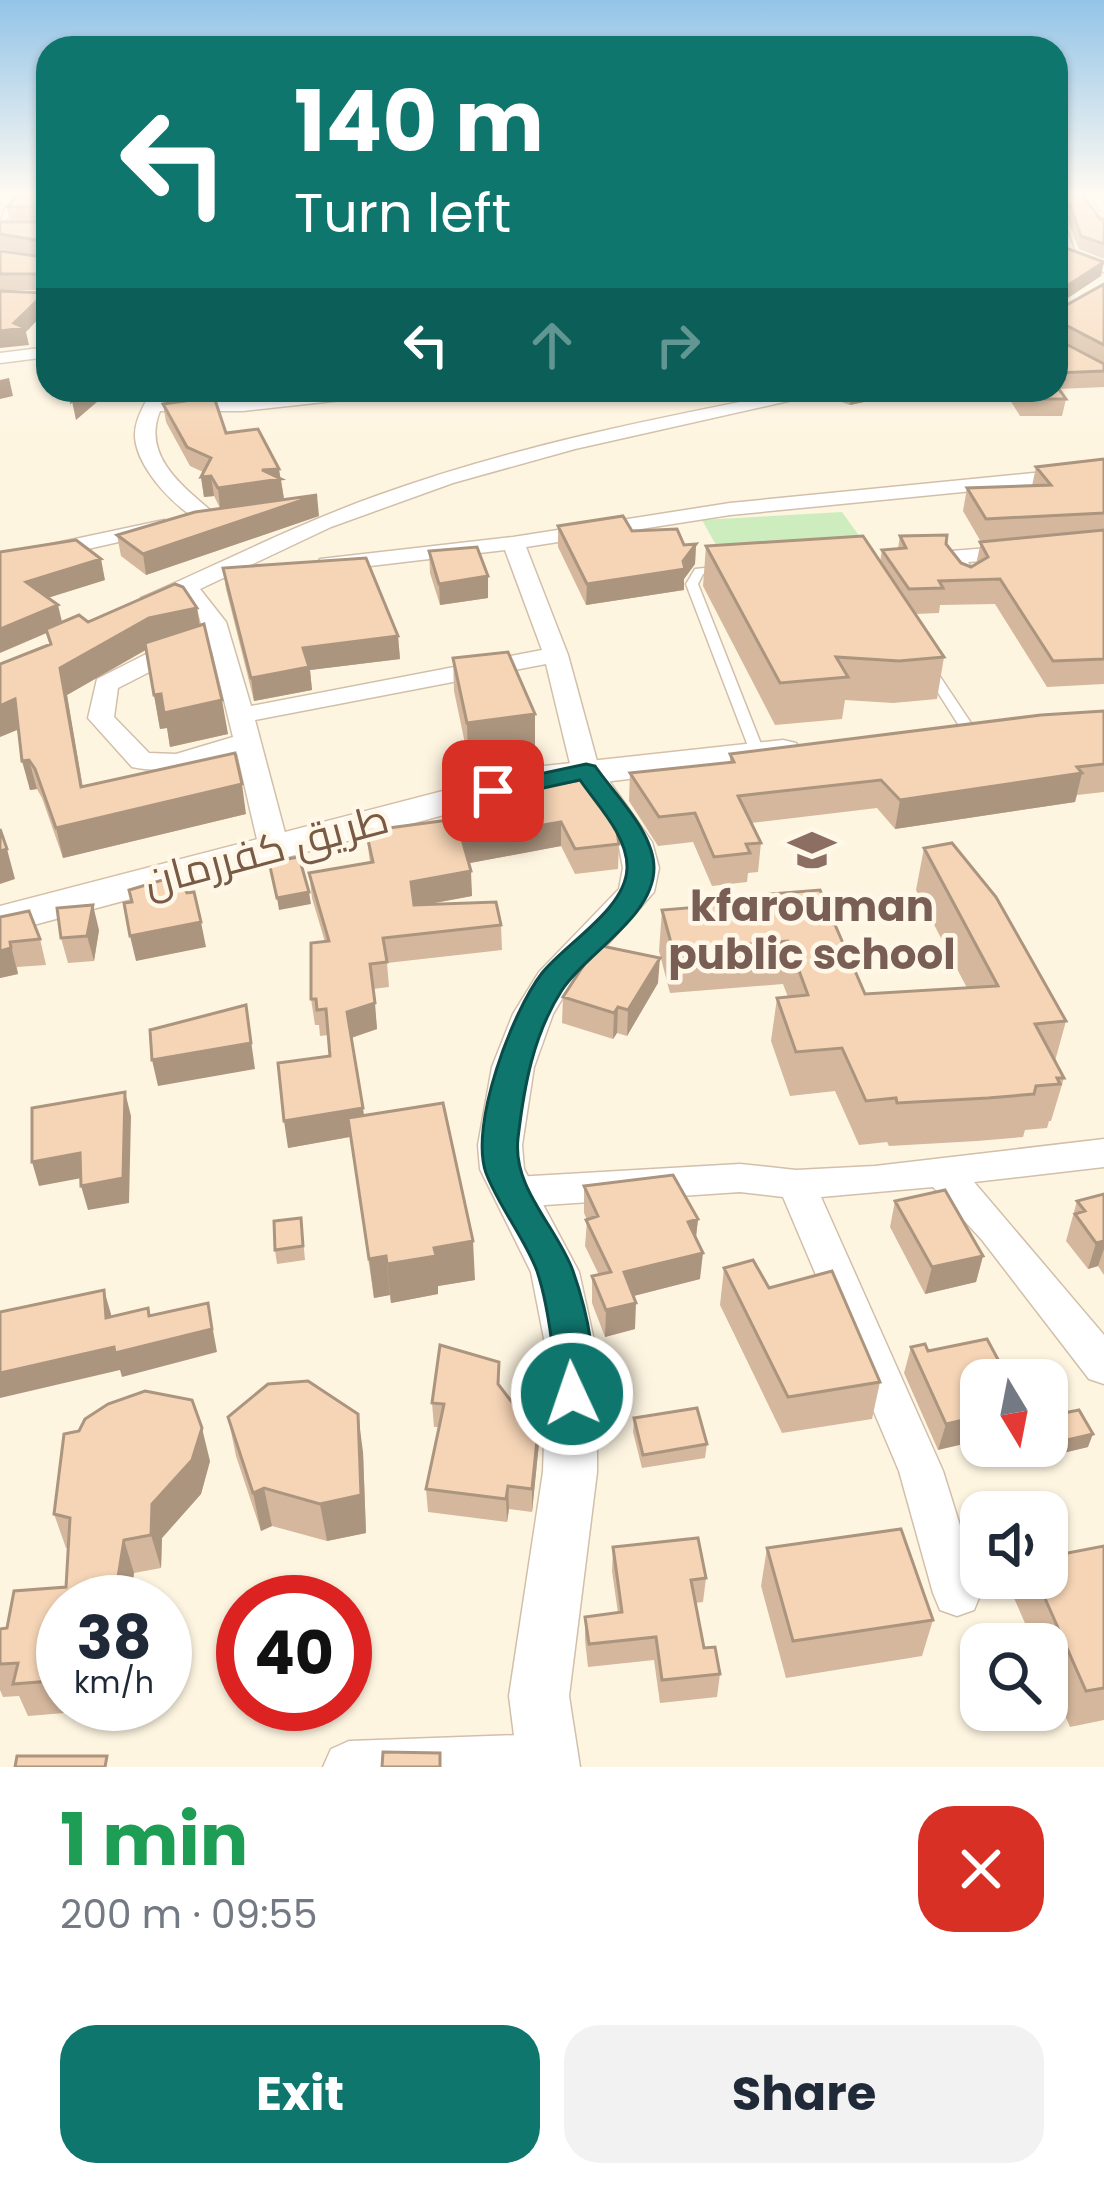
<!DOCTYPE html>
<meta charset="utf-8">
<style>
:root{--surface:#fff;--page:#f2f2f3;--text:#1f2937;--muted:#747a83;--accent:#0f766e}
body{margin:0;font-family:Poppins,Cairo,sans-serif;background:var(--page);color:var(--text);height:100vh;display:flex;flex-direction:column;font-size:45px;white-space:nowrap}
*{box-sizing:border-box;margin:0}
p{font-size:39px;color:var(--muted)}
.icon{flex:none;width:66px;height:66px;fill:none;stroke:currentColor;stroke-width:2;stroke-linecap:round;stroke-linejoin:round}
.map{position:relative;height:1767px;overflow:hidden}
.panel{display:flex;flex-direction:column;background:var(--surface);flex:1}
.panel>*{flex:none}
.banner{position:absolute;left:36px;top:36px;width:1032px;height:366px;border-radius:36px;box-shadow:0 3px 9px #0004;background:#0f766e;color:#fff;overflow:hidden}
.needle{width:78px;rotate:170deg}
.buttons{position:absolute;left:960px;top:1359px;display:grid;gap:24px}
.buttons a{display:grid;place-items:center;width:108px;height:108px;border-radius:24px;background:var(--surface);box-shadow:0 3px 9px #0004;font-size:60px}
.speed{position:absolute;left:36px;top:1575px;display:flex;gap:24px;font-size:60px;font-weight:700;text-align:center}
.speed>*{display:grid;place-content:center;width:156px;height:156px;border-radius:50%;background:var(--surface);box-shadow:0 3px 9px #0004;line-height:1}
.speed small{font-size:30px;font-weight:400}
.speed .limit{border:18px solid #d22;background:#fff;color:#111}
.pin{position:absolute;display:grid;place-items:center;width:102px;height:102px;color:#fff;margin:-51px;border-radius:24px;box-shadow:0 6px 18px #0006}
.me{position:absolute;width:132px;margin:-66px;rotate:357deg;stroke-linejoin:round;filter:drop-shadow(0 0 9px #0008)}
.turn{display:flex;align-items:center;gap:42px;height:252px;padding:0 60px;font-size:54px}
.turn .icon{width:156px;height:156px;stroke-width:2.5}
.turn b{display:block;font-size:84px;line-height:102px}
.lanes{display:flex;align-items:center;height:114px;padding:0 60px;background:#0003;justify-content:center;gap:60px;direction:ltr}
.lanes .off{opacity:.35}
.round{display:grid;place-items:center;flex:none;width:126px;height:126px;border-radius:36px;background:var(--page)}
.overview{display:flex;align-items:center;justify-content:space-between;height:204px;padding:0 60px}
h1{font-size:72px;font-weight:700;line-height:90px;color:#1e9e55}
.cta{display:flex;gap:24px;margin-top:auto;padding:24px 60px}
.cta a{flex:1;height:138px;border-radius:36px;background:var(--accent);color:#fff;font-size:48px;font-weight:700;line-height:138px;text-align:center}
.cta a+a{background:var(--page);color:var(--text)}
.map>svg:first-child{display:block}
.green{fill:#cdedbe}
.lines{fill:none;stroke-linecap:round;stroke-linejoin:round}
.service-casing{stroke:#d2bfaa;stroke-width:3}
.minor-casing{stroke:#d2bfaa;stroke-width:3}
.tertiary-casing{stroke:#d2bfaa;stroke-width:3}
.secondary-casing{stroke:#d6bfa6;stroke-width:3}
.service{fill:#fff;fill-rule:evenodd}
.minor{fill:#fff;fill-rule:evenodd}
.tertiary{fill:#fff;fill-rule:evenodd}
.secondary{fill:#fff;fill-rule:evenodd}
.wall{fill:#d4b79d}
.shaded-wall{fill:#ac957f}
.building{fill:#f6d5b6;stroke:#ac957f;stroke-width:3}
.route{fill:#0f766e;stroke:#0a4d48;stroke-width:3}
.labels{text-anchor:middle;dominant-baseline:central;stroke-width:9;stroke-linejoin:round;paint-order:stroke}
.street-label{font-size:42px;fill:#785b46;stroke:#fff8e9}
.education-label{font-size:42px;font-weight:bold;fill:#785e54;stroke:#fff8e9}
</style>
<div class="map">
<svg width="1104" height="1767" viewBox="0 0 1104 1767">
<rect width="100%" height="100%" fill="#fef5e1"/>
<!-- green -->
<path class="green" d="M842 512 863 541 721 554 702 520Z"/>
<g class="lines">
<defs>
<path id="service" d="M724 566 728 567V571L703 574 698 584 765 754 758 758 751 754 686 584 695 569Z
M929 665 933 666 977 732 975 735 970 736 963 732 923 669Z"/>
<path id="minor" d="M0 193 21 205 0 225 6 206 0 202Z
M1091 193H1103L1104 211 1099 210Z
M1056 215 1063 219 1075 253 1104 263V272L1064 259 1056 239Z
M48 347V357L0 363V353Z
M151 390H169L165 401 397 390 388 395 243 411H160C141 457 185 488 216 515L219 519 209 525C179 514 137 469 135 437 134 420 145 405 151 390Z
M801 390H837L575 449 453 483 331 527 200 589 226 622 251 706 542 650 505 550 328 571 317 564 320 559 513 537 730 503 1104 466V478L730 515 526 547 568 655 600 772 596 778H576L572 772 546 664 255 720 289 848 274 857 259 848 237 753C201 763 169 775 132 767L88 718 97 679 156 649 208 638 183 597 157 608H141V598C219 564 295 525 376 496 513 446 658 418 801 390ZM212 651 233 737 176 754 149 753 114 717 118 688 173 660Z
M164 520 171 522V530L0 569V555Z
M1014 546 1025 553 1022 558 968 562 979 580 976 585H960L945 565 951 551Z
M1104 1139V1167L974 1182 1104 1335V1384L1089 1379 982 1240 933 1187 821 1197 943 1471 981 1593 974 1610 957 1616 940 1610 933 1593 899 1471 783 1197 740 1192 515 1207 502 1202 496 1192 502 1182 515 1177 740 1164 796 1170 875 1166Z
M547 1734 565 1742 573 1760 570 1767H323L331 1749 349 1741Z"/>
<path id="tertiary" d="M586 762 598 765 652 842 659 868 654 892 568 989 553 1014 534 1067 522 1145 524 1169 579 1272 597 1354V1472L569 1696 580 1767H518L509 1696 543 1472 547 1354 531 1272 480 1169 478 1145 492 1067 513 1014 539 972 619 889 623 868 618 842 570 772Z"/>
<path id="secondary" d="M783 740 796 743 802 751 796 759 537 790 0 934V906L535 767Z"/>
</defs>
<!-- service casing -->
<use href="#service" class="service-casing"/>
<!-- minor casing -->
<use href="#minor" class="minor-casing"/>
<!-- tertiary casing -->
<use href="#tertiary" class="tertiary-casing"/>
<!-- secondary casing -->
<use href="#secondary" class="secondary-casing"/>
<!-- service -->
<use href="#service" class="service"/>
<!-- minor -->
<use href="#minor" class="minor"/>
<!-- tertiary -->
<use href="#tertiary" class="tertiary"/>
<!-- secondary -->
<use href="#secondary" class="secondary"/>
</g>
<!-- wall -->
<path class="wall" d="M6 193H48L39 207 40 221H10L7 207 15 198Z
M1056 193 1083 198 1100 219H1104V259L1079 249 1067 218 1056 213Z
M0 222H48V290H0V251L45 256 0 249Z
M1104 284V363L1057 337V339L1104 364V387L1059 389 1066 399 1062 416H1020L1010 400 992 393 943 398 925 390H1056V311Z
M831 390H920L850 405 830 398Z
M163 404 226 433 281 479 284 499 220 508 214 496 204 497 201 477 203 472 190 466 166 422Z
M1104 459V684L1047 687 995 604 940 605 939 613 915 614 944 657 937 699 893 703 845 700 842 719 775 725 703 586 706 546 880 562 882 550 898 548 900 536 946 544 961 563 971 567 976 564 981 542 963 511 967 488 1032 486 1036 467Z
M319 516 146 575 121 556 117 535Z
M558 526 632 531 684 545 696 544 695 564 684 579V590L586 605 558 547Z
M429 551 488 576V598L440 605 430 573Z
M0 552 105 580 48 598 62 622H88L197 608 228 734 170 747 167 728 160 729 146 650 67 695 82 787 246 814 63 858 42 798 37 789 30 790 18 729 0 737 50 645 47 633Z
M223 568 398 636 400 659 310 670 312 690 254 701 226 589Z
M453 658 535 714V749L468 758 454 691Z
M1104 711V792L1077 795 1075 802 895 829 877 808 751 823 761 843 758 872 748 873 747 882 712 886 693 842 658 846 629 801 630 773 730 762V754Z
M586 779 619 844 618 869 575 874 561 846 469 863 472 896 429 904 501 925 502 950 387 963 389 987 373 989 377 1029 352 1038 364 1116 475 1280 438 1286V1294L391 1303 390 1295 374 1298 350 1137 288 1148 330 1056 328 1035 320 1036 319 1025H315L311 999 325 942 312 898 309 873 370 863 366 831 451 820 450 805Z
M924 848 1066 1021 1055 1061 1064 1078 1051 1121H1049L1047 1128 1025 1130 1023 1137 977 1141 889 1146 887 1142 859 1145 835 1091 790 1096 771 1041 777 998 788 997 783 984 670 993 659 951 662 910 769 901 770 894 865 994 967 988 916 890Z
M0 917 40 939 46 965 17 967 18 974 0 978Z
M99 930 94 961 68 963 61 938Z
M658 983 627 1036 617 1033 613 1039 562 1023 563 997Z
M584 1186 698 1219 696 1238 700 1279 633 1296 635 1329 605 1337 592 1303V1276L599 1275 585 1246 587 1220 584 1213Z
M1104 1194V1275L1098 1266 1088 1269 1066 1241 1077 1201Z
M895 1201 983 1256 976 1282 925 1294 890 1227Z
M301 1218 305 1260 277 1264 275 1250Z
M724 1268 880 1382 872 1419 782 1433 720 1305Z
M911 1347 928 1351 1009 1380 938 1450 904 1373Z
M500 1387 539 1443 532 1512 509 1509 507 1522 428 1512 426 1489 439 1427H434L432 1403Z
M1054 1415 1088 1447 1063 1453 1049 1428Z
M228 1417 363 1452 366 1533 327 1541 272 1526 261 1531 236 1456Z
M634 1418 707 1444 705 1458 642 1468 633 1432Z
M210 1461 201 1494 162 1538 161 1568 134 1573 130 1602H63V1704H115L114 1709 28 1716 19 1696 3 1697 0 1690V1629L7 1628 66 1587 68 1548H66L54 1514Z
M1104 1546V1720L1070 1727 1047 1674V1644H1034L1014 1598 1021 1578H1047Z
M613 1547 706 1578 703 1602 695 1603 704 1648 720 1674 717 1697 660 1703 654 1660 588 1667 585 1640V1617L618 1613 612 1571Z
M767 1548 933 1620 922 1656 786 1678 761 1586Z"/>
<!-- shaded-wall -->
<path class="shaded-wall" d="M36 193H48V206L39 207 40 221Z
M1104 262 1101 276 1056 306V293Z
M45 293 48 309 26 332 29 345 0 348V331L14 323Z
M9 378 13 396 0 399V380Z
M86 390H111L76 420 72 401Z
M852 390H920L850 405Z
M944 390H992V393L943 398Z
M279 469 284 499 220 508 218 488 262 470Z
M211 476 214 496 204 497 201 477Z
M317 495 319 516 146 575 143 554Z
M696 544 695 564 684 579V590L586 605 587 584 683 561Z
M101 559 105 580 31 603 26 582Z
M488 576V598L440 605 439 584Z
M58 605 63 626 0 653V629Z
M197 608 201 635 154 645 67 695 88 817 60 668 149 618Z
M398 636 400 659 310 670 312 690 254 701 251 678 303 648Z
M161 694 222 700 228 734 170 747 167 728 160 729 154 695Z
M15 699 22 728 0 737V706Z
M535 714V749L468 758 467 723Z
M29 760 37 789 30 790 22 761Z
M1082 773 1075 802 895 829 900 800Z
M242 784 246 814 63 858 56 828Z
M561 822V846L465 864 464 839Z
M7 849 15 879 0 884V851Z
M471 871 472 896 413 907 411 882Z
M309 892 311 904 279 910 277 898Z
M93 905 99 930 94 961 87 936Z
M201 922 206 947 136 961 130 936Z
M10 942 18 974 0 978V951Z
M660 958 658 983 627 1036 628 1010Z
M375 1003 377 1029 350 1038 347 1012Z
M246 1005 255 1069 158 1086 152 1060Z
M618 1007 617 1033 613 1039 614 1013Z
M125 1092 131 1116 129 1203 88 1210 81 1186Z
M363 1108 366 1134 288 1148 284 1121Z
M80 1153 87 1177 39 1186 32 1162Z
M698 1219 695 1245 688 1222Z
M473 1241 475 1280 438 1286V1294L391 1303 387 1264 434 1248Z
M1104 1241V1249L1098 1266 1088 1269 1096 1243Z
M703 1253 700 1279 622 1299 624 1272Z
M386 1256 390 1295 374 1298 369 1259Z
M983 1256 976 1282 925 1294 932 1267Z
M104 1290 111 1314 113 1341 106 1318Z
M208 1303 217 1352 122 1377 120 1370 0 1398V1373Z
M636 1303 635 1329 605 1337 606 1310Z
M358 1414 363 1452 366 1533 327 1541 320 1504Z
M981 1416V1440L938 1450 946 1424Z
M539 1420V1443L532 1512V1489Z
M202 1428 210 1461 201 1494 162 1538 161 1568 151 1535 152 1504Z
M1093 1434 1088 1447 1063 1453 1067 1440Z
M508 1486 509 1509 507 1522 506 1499Z
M264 1488 272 1526 261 1531 253 1493Z
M124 1540 134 1573 130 1602H114Z"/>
<!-- building -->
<path class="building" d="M20 193H36L37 206 7 207Z
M1056 193H1081L1100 219H1104V244L1081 236 1070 205 1056 200Z
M0 222H48V242L0 234Z
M1056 231 1063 247 1104 262 1056 293V301Z
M48 243V286L45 274H0V251L44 257Z
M1104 284V345L1056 320V311Z
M0 291 45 293 14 323 25 328 0 331Z
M1056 327 1057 339 1104 364V371L1056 373Z
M1056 385 1066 399H1023L1017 390H1056Z
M74 390H86L72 401Z
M214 397 226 433 258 429 279 469 262 470 281 479 218 488 211 476 201 477 211 458 187 447 163 404Z
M1104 459V513L986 519 967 488 1051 485 1036 467Z
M317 495 143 554 117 535 195 512Z
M623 516 632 531 677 529 684 545 696 544 683 561 685 569 587 584 558 526Z
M1104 530V659L1053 661 1000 579 939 581 943 588 909 589 882 550 906 548 900 536 947 535 946 544 961 563 971 567 988 557 980 542Z
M863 536 944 657 899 661 836 657 848 677 780 683 706 546Z
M76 540 101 559 26 582 58 605 0 629V552Z
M477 547 488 576 439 584 429 551Z
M366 558 398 636 303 648 309 667 251 678 223 568Z
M175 584 183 587 197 608 149 618 60 668 81 787 235 753 242 784 56 828 35 769 29 760 22 761 15 699 0 706V664L51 644 46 629 79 615 88 622Z
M204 624 222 700 164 713 161 694 154 695 145 643Z
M508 652 535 714 467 723 453 658Z
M1104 711V764L1077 767 1082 773 900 800 881 780 738 796 761 843 746 844 750 853 714 857 695 813 659 817 630 773 734 762 730 754 1041 715Z
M586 779 615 819 619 844 575 849 561 822 464 839 458 825 471 871 411 882 414 905 496 902 501 925 383 938 387 962 370 964 375 1003 347 1012 363 1108 284 1121 278 1063 330 1056 326 1009 317 1010 316 999H311V943L329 941 309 873 373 862 366 831 456 819 450 805 465 801Z
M0 829 7 849 0 851Z
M952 843 996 897 1066 1021 1035 1024 1064 1078H1057L1060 1084 1036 1086 1034 1094 988 1098 897 1103 896 1098 866 1101 842 1048 796 1052 777 998 808 995 788 941 673 950 662 910 773 901 770 894 820 890 865 994 998 986 924 848Z
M299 857 309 892 277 898 269 862Z
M176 876 187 893 194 892 201 922 130 936 124 903 132 902 129 890Z
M93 905 87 936 61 938 57 908Z
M29 911 40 939 10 942 11 948 0 951V917Z
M597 945 660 958 628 1010 618 1007 614 1013 563 997Z
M246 1005 251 1043 152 1060 150 1030Z
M125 1092 123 1178 81 1186 80 1153 32 1162V1108Z
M443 1103 473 1241 434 1248 436 1256 387 1264 386 1256 369 1259 348 1118Z
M673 1175 698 1219 688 1222 703 1253 624 1272 636 1303 606 1310 592 1276 611 1272 586 1220 598 1216 584 1186Z
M945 1190 983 1256 932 1267 895 1201Z
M1104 1194V1241L1096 1243 1075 1214 1085 1211 1077 1201Z
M301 1218 303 1246 275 1250 274 1221Z
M753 1260 769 1288 832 1271 880 1382 788 1397 724 1268Z
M104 1290 106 1318 148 1308 149 1316 208 1303 212 1329 115 1353 114 1347 0 1373V1312Z
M987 1339 1009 1380H981V1416L946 1424 911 1347 925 1344 928 1351Z
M440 1345 499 1362 498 1384 524 1418 539 1420 532 1489 508 1486 506 1499 426 1489 444 1404 432 1403Z
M308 1381 358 1414 361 1495 320 1504 264 1488 253 1493 228 1417 268 1384Z
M145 1391 192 1400 202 1428 192 1460 152 1504 151 1535 124 1540 114 1602H63V1680L13 1684 18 1663 0 1664V1629L7 1628 14 1591 66 1587 70 1518 54 1514 64 1434 79 1431 85 1419 108 1404Z
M697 1408 707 1444 643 1455 634 1418Z
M1079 1410 1093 1434 1067 1440 1054 1415Z
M901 1529 933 1620 793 1641 767 1548Z
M698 1538 706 1578 691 1580 704 1648 715 1647 720 1674 662 1680 656 1637 589 1644 585 1617 622 1612 613 1547Z
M1104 1546V1688L1086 1691 1036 1578H1047V1557Z
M383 1752 440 1753V1767H382Z
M17 1756H107L105 1767H15Z"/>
<!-- sky -->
<linearGradient id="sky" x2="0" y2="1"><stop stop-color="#93c4e8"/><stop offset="0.44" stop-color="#fffaf2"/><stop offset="1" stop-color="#fffaf2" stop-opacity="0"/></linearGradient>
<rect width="1104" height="440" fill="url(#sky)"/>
<!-- route -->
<path class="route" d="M586 764 595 766C615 795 654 832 654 868 654 917 586 953 562 990 533 1035 524 1087 518 1138 512 1188 557 1227 573 1271 586 1308 602 1370 585 1406L572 1411 558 1406C549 1388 555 1371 553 1352 550 1327 545 1295 537 1271 524 1237 499 1207 486 1173 469 1125 512 1012 542 973 566 943 626 909 627 868 628 836 597 805 580 780L493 799 480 791 484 786Z"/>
<!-- icons -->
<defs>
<symbol id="school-bare" viewBox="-9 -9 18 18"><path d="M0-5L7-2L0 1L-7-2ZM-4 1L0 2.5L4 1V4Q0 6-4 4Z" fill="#8d6e63" stroke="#fff8e9" stroke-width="2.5" paint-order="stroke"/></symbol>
</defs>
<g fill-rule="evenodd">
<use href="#school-bare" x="779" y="817" width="66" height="66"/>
</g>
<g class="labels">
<!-- street labels -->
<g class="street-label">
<text transform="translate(266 850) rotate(-15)">طريق كفررمان</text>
</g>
<!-- education labels -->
<g class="education-label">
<text x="812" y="906">kfarouman<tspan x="812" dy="48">public school</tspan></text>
</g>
</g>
</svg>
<div class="buttons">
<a><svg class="needle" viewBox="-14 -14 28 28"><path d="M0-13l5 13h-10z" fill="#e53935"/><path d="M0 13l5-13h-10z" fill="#747a83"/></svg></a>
<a><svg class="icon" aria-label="sound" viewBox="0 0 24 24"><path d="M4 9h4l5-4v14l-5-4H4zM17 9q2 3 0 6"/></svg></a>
<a><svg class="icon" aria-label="search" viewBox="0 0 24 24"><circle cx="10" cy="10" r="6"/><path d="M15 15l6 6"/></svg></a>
</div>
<div class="speed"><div>38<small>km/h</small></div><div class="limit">40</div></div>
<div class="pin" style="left:493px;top:791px;background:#d93025"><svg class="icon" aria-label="arrive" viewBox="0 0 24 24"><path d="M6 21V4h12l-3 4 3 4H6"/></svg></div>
<svg class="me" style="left:572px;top:1394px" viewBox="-20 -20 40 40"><circle r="17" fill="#0f766e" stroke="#fff" stroke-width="3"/><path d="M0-11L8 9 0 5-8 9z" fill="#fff"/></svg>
<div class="banner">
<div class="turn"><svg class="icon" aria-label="left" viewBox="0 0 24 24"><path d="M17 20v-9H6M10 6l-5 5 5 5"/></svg><div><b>140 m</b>Turn left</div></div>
<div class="lanes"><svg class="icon" aria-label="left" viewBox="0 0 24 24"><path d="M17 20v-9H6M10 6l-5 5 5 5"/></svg><svg class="icon off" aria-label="ahead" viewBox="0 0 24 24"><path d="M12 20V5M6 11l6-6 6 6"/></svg><svg class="icon off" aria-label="right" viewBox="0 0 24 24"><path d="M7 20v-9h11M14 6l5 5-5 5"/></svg></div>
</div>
</div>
<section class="panel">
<div class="overview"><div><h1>1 min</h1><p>200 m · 09:55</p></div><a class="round" style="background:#d93025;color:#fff"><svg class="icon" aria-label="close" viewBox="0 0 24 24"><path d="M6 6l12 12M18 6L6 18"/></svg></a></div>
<div class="cta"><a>Exit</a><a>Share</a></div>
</section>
